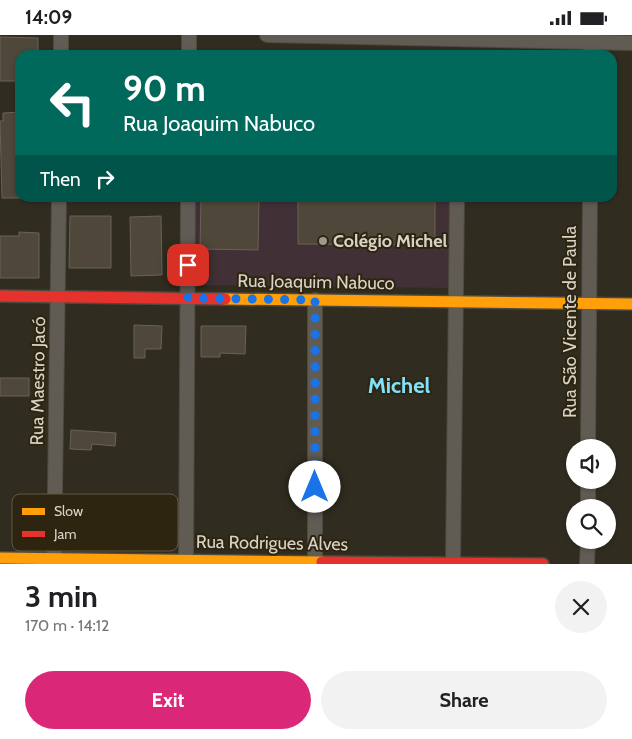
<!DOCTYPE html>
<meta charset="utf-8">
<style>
:root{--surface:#fff;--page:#f2f2f2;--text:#202124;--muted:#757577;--accent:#db2777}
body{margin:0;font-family:Cabin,sans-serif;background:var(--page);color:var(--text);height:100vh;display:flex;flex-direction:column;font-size:19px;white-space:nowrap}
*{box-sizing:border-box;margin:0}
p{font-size:16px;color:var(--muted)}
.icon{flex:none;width:28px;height:28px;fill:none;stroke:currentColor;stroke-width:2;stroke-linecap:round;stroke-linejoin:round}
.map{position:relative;height:529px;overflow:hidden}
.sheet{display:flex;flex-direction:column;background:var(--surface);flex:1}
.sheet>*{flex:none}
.guide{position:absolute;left:15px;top:15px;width:602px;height:152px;border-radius:15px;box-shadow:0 1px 4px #0004;background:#00695c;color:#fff;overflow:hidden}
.tools{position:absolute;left:566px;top:404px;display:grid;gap:10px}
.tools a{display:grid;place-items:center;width:50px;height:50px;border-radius:50%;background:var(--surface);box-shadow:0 1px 4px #0004;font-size:25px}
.pin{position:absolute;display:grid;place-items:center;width:42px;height:42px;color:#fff;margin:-21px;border-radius:10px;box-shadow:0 2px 8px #0006}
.me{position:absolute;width:55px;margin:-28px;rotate:0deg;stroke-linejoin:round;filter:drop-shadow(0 0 4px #0008)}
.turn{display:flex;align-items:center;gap:18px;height:105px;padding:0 25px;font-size:22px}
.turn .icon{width:65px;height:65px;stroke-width:2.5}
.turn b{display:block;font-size:35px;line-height:42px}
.then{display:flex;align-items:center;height:48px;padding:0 25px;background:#0003;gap:10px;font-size:19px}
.round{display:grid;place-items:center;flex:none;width:52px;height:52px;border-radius:26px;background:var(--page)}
.headline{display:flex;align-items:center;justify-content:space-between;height:85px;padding:0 25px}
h1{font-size:30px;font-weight:700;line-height:38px}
.action{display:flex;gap:10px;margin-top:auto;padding:10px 25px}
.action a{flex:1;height:58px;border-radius:30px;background:var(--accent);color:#fff;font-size:20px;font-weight:700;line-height:58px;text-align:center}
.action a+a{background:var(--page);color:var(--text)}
.status{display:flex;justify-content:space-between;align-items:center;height:35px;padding:0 25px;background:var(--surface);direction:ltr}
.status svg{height:14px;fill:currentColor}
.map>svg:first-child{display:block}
.education{fill:#413035}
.building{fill:#4f473a;stroke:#686259}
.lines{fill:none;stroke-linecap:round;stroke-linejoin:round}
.street-casing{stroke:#4d493f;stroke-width:16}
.slow-casing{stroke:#4d493f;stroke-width:14}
.jam-casing{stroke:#4d493f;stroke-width:14}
.street{stroke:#605c54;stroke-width:14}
.slow{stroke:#ff9f0a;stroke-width:11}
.jam{stroke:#e5322d;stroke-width:11}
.route{stroke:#1a73e8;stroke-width:9;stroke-dasharray:0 16.2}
.poi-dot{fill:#9d998c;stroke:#2d2510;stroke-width:2}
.labels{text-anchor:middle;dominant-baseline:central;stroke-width:4;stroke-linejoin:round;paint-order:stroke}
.poi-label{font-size:18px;font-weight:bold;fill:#d8d3c6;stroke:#2d2510;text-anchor:start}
.street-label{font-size:18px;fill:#d8d3c6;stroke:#2d2510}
.district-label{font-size:22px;font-weight:bold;fill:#7fe2fc;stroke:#2d2510}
.key{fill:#2d2510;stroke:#605947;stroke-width:1}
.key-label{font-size:14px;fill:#d8d3c6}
</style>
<div class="status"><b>14:09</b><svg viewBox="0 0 49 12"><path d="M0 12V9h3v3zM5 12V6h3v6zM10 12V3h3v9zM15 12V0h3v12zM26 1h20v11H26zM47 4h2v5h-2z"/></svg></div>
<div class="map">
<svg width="632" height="529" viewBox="0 0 632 529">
<rect width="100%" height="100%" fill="#302c20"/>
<!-- education -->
<path class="education" d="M195 163H453V253L193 250Z"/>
<!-- building -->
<path class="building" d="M0 2 38 3V20H20V46H0Z
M20 77V163H2L0 86H3V78Z
M201 162H259L258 215 200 214Z
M298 162H435V210L298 209Z
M70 181H111V233H69Z
M161 181 162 240 131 241 130 182Z
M19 197 39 198V243H0V201H19Z
M134 290 162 291 161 314H145V323H134Z
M201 291H246L245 319 220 318V322H201Z
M0 343H29V361H0Z
M71 395 116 398 115 411 92 409 91 415 70 414Z"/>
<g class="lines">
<defs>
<path id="street" d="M267 0 632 8
M61 20V0
M189 20V0
M591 20 592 0
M315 265V529
M588 412 590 162
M588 472V445
M54 529 59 162
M186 529 188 162
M453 529 457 162
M587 529 588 505"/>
<path id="slow" d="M225 264 632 269
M0 523 322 527"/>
<path id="jam" d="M0 261 225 264
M322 527 543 529"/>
</defs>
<!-- street casing -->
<use href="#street" class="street-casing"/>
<!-- slow casing -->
<use href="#slow" class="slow-casing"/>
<!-- jam casing -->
<use href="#jam" class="jam-casing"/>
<!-- street -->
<use href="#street" class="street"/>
<!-- slow -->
<use href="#slow" class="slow"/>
<!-- jam -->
<use href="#jam" class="jam"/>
</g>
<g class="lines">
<!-- route -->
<path class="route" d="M188 230V263L315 265V452"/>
</g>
<!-- markers -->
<circle class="poi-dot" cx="323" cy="206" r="5"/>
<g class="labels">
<!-- poi labels -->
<g class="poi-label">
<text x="333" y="206">Colégio Michel</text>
</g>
<!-- street labels -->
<g class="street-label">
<text transform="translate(316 247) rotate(1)">Rua Joaquim Nabuco</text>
<text transform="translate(570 287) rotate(-90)">Rua São Vicente de Paula</text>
<text transform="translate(38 346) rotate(-89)">Rua Maestro Jacó</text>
<text transform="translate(272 508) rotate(1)">Rua Rodrigues Alves</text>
</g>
<!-- district labels -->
<g class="district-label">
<text x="399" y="350">Michel</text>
</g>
</g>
<!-- legend -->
<rect x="12" y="459" width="166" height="57" rx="8" class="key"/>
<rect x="22" y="473" width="23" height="7" fill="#ff9f0a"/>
<rect x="22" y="496" width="23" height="6" fill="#e5322d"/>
<g class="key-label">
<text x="54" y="481">Slow</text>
<text x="54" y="504">Jam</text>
</g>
</svg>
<div class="tools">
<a><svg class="icon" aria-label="sound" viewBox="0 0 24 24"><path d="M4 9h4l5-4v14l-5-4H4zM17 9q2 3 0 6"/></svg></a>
<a><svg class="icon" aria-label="search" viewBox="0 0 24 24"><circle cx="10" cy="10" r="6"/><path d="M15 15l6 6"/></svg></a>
</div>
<div class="pin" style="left:188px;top:230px;background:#d93025"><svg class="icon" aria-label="arrive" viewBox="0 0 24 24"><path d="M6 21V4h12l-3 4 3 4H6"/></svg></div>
<svg class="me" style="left:315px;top:452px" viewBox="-20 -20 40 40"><circle r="19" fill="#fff"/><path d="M0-13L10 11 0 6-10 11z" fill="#1a73e8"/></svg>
<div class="guide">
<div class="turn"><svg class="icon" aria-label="left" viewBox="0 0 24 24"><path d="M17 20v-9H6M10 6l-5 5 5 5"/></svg><div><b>90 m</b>Rua Joaquim Nabuco</div></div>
<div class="then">Then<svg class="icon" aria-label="right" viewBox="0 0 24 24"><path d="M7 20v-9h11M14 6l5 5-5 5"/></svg></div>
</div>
</div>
<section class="sheet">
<div class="headline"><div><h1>3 min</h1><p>170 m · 14:12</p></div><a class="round"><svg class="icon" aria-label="close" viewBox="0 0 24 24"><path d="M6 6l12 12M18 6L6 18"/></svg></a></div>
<div class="action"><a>Exit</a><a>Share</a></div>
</section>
